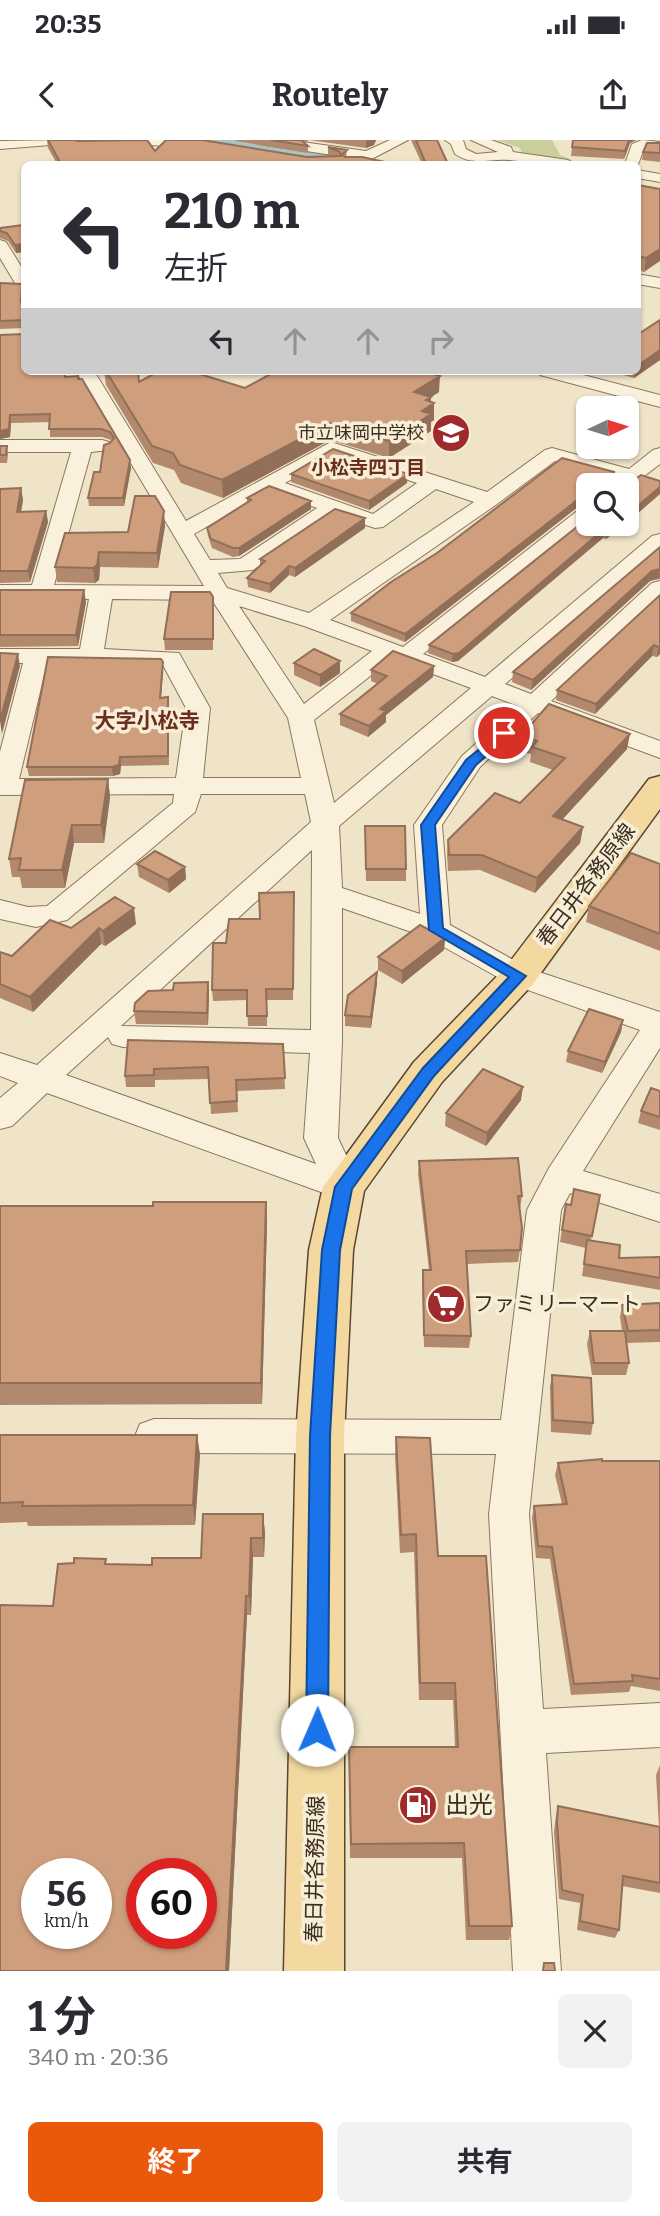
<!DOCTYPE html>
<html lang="ja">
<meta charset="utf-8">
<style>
:root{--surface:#fff;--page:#f2f2f3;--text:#2b2b33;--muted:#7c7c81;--accent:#ea580c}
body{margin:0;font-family:Bitter,"Noto Sans JP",serif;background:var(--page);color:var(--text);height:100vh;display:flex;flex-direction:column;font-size:26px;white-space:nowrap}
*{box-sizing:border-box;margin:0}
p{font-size:23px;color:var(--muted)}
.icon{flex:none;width:38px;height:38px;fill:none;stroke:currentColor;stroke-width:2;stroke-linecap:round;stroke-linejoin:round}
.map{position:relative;height:1831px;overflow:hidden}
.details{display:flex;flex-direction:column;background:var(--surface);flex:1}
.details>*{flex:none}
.banner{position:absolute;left:21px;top:21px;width:620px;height:214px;border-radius:10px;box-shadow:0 2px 5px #0004;background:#fff;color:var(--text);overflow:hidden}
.needle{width:46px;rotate:86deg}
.fabs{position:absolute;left:576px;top:256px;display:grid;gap:14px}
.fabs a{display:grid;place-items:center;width:63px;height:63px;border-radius:10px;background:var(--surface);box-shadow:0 2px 5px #0004;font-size:35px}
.speed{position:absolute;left:21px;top:1718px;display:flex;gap:14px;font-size:35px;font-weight:700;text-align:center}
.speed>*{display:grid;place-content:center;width:91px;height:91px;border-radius:50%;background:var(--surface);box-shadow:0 2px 5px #0004;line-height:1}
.speed small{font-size:18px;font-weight:400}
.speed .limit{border:10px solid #d22;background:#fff;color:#111}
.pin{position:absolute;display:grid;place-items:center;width:60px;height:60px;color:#fff;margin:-30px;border:4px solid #fff;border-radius:50%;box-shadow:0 2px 7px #0007}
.me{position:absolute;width:77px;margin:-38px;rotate:1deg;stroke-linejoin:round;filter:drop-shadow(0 0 5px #0008)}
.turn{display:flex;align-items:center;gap:24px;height:147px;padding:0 28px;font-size:32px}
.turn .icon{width:91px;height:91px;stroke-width:2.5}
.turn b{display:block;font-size:49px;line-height:60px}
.lanes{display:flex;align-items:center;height:66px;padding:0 28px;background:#0003;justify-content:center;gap:35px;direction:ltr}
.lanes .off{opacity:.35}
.round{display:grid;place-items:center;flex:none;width:74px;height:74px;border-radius:10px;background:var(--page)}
.summary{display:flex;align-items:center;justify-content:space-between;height:119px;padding:0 28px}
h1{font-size:42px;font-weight:700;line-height:52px}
.action{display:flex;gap:14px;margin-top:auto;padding:14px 28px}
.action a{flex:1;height:80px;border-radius:10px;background:var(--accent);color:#fff;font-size:28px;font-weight:700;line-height:80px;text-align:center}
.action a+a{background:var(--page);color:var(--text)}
.status{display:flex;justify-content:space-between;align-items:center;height:49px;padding:0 35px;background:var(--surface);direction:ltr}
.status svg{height:19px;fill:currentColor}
header{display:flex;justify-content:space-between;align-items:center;height:91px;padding:0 28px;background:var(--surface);font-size:32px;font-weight:700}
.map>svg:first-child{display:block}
.green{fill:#c9cf9b}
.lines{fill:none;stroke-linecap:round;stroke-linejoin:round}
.river{fill:#a9c4bc;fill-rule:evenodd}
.minor-casing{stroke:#8d765c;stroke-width:2}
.major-casing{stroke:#5b4430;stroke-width:3}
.minor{fill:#faf1dc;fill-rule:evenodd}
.major{fill:#f3d9a0;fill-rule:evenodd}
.wall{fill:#b2896c}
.shaded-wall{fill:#916f58}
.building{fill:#cf9f7d;stroke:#916f58;stroke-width:2;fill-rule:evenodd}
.route{fill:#1a73e8;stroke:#114b97;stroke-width:2}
.labels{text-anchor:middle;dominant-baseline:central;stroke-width:7;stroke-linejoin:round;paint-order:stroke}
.far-poi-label{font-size:18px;fill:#3d2e20;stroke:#f7eed8;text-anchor:end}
.far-neighbourhood-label{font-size:19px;font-weight:bold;fill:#6b2e1e;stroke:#f7eed8}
.far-quarter-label{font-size:21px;font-weight:bold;fill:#6b2e1e;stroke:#f7eed8}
.street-label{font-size:21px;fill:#3d2e20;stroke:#f7eed8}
.poi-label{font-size:21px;fill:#3d2e20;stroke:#f7eed8;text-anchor:start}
.near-poi-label{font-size:24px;fill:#3d2e20;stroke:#f7eed8;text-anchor:start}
</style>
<div class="status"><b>20:35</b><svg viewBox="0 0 49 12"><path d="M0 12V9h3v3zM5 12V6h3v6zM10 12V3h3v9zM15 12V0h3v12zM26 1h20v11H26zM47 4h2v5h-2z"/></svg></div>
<header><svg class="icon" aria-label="back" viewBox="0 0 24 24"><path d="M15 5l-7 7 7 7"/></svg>Routely<svg class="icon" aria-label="share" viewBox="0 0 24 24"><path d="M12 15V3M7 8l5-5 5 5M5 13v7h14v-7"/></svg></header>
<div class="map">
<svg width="660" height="1831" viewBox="0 0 660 1831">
<rect width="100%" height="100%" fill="#f0e4c8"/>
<!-- green -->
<path class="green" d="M497 0H552L560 15 572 20 549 19 522 13 520 8Z"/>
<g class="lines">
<!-- river -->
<path class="river" d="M0 0H26L22 4 0 7Z
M199 0H250L360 17 368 19 371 24H322L210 6 203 4Z"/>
<defs>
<path id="minor" d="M70 0 63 4 0 9V1Z
M123 0H207L213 4 206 8 130 4Z
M252 0H288L366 11 390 0H408L362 24H345L353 18 259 4Z
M445 0H463L466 9 476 14 498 12 471 0H491L511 7 513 12 568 20 575 24C553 26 531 22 509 20 489 18 474 27 455 14L451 4Z
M642 0 660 2V10L644 9 637 27V24H625L632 4Z
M637 30 660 34V42L637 38Z
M0 100 6 102 24 131V149L18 148 0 118Z
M637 134 660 138V148L637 144Z
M76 231H94L186 381 331 302 487 352 545 310 552 308 629 329 653 310 660 308V324L626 350V345H612L618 338 555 321 497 364 330 480 403 507 581 368 588 366V382L423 514 485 537 652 396 660 394V412L505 544 531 554 652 443 660 441V460L551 561 660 601V618L538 573 480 627 442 685 450 785 530 829 660 872V908L583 1031 660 1054V1082L570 1053 561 1070 529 1374 543 1569 660 1563V1607L546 1613 561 1831H513L489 1374 496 1314 154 1313 140 1308 135 1296 140 1284 154 1279 501 1280 527 1070 549 1028 640 890 508 843 426 797 342 768V902L338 998 361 1047 356 1056 344 1060 332 1056 47 953 12 986 0 989V958L18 943 0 936V913L37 925 311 682 305 654H201L195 672 67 780 36 787 0 779V760L28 767 47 766 173 663 174 654 0 655V612L23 523H0V509H80L89 459H0V445H32L71 312H0V300H102L109 302 112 306 109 310 91 312 54 445 204 446ZM333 315 417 343 373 374 285 343ZM436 349 474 362 309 473 227 448 218 433 253 430 335 375 375 388 383 387ZM269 351 317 368 240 419 210 420 194 394ZM112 459 212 460 288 578 301 638H203L210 568 179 513 104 509ZM239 466 304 486 372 511 304 564ZM392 519 471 548 334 663 314 580ZM47 523 163 525 186 568 176 638 19 639ZM492 556 518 566 462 616 414 685 420 774 342 748 339 686ZM312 710 311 890 121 886ZM108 897 112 904 123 907 310 913 304 998 316 1024 66 935Z
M538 231H568L660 255V267L540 235Z"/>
<path id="major" d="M660 636V669L532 845 442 942 364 1051 353 1110 344 1296V1831H284L296 1296 309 1110 323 1047 414 922 506 827 649 639Z"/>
</defs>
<!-- minor casing -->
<use href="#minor" class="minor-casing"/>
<!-- major casing -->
<use href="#major" class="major-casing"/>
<!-- minor -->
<use href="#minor" class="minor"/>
<!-- major -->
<use href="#major" class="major"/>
</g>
<!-- wall -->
<path class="wall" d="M47 0H76L77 1 155 11 307 17H328V7L347 10 346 17 394 24H57L48 8Z
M236 0H376L374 5 366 8 309 0 305 3 308 6V13L236 1Z
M411 0H437L448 24H422Z
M573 0H636L630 3 624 19 571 16Z
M660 3V22L642 20 643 12Z
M637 43 638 45 660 49 644 132 637 130Z
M24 85V112L16 113 8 101 0 98V88Z
M0 143 22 144 23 162H24V188L0 189Z
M660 180V220L634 238 609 231H637Z
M24 231 82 239 131 328 124 366H89L88 358 100 332 111 300 102 297H50V282L11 283 10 297 0 299Z
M104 231H138L139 242 245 248 439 252 431 257V262L434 263V280L431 282V291L389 318 330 300 223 358 181 343 174 330 153 323 106 245Z
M582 231H600L593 235Z
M0 306H7L8 315 7 323H0Z
M562 318 614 332 613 339 624 340 627 345 641 335 660 341V354L624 385 606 399 603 398 567 428 458 521 452 522 428 513 429 505 588 378V383H626V345H588V364L579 366 405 502 351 481V473L391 442 437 413Z
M291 334 407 343 369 370 291 342Z
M21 348 23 360 21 372 46 371 48 382 30 442 0 443V349Z
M247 358 311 369 239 416 233 417 212 408 208 396 207 388 247 362Z
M365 378V388L295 437 289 435 270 453 248 447 247 438 260 426V419Z
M165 386 158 428 100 427 99 440 95 443 57 442 55 427 128 392Z
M660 407V439L650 441 531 550 512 542 513 532Z
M0 450H84L86 462 78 506 0 507Z
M660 455V514L657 517 652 516 595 574 556 560 557 550Z
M213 457V510H165L164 499Z
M340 521V533L320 547 294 535V523Z
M434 526 433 537 386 575V582L368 597 340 585V574L378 544 371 541V530Z
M163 531 161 558 168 566 169 625 121 626 120 634 113 636H29L27 627Z
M521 596 627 609 562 679 583 687 580 703 535 753 480 730 448 731 447 715 448 700 520 663 553 630 530 622 531 614 520 611Z
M108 639 110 657 104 703H74L65 748H22L20 737H12L9 719Z
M365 686 406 729V741H366Z
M137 724 185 727 186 739 169 753 139 737Z
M660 724V811L586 782 589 766Z
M294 752 293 860H267V886H248L247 860 213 861 212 850 226 803 260 779Z
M136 784 105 806 101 804 33 872 0 858V812L12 816 71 788Z
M445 798 444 810 402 844 378 830V817Z
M377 832V843L371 888 345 886V875Z
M208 842 209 854 208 885 136 884 134 871 173 850Z
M623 880 621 892 602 933 566 922 568 911Z
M128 900 283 904 285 949 237 951 238 972 211 974 209 939 155 940V947H126L125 936Z
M660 951V990L638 983 641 971Z
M521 960 486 1006 445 986 446 973Z
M419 1021 522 1056 520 1069H519L520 1110 518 1122 467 1124 471 1196 469 1208 424 1207 422 1142 423 1130H429L418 1034Z
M600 1055 591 1100 619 1118 660 1117V1150L582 1136 586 1108 560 1102 566 1064 571 1065Z
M266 1062 267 1084 262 1264 0 1265V1066H153Z
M660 1163V1202L626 1203 629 1223 626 1235H592L587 1204 590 1191H622L620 1177 622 1165Z
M552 1235 593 1283 591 1295 551 1292 550 1247Z
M0 1295H197L200 1315 195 1385 28 1386 27 1382 0 1383Z
M396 1297 438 1416 512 1786 509 1800H466L462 1718H350L349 1607H455L453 1560H419L414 1412 400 1413 395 1316Z
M602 1321H660V1551L631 1546 629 1552 571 1555 550 1419 536 1418 532 1378 534 1366 562 1364 555 1335 558 1323Z
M263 1374 265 1393 264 1417H253L251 1475H247L229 1831H0L53 1466 107 1424 152 1425 201 1418Z
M660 1625V1753L622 1746 619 1790 615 1798 577 1790 580 1763 559 1759 554 1692 556 1675 558 1666 659 1687 656 1635Z"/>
<!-- shaded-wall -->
<path class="shaded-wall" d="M368 0H376L374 5 366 8V1Z
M629 0H636L630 3 624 19 625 11Z
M24 104V112L16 113 15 105Z
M660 109V121L644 132 646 118Z
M660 210V220L634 238 635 231H637V226Z
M440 236 439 252 431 257 430 266 434 263V280L431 282V291L389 318V301L414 252Z
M10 275 11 283 10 297 0 299V291Z
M330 283V300L223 358 222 340Z
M130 320 131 328 124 366 123 358Z
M408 334 407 343 369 370V361Z
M660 347V354L624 385 606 399 607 391 617 383H626V376Z
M21 348 23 360 19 383 17 372Z
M588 356V364L579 366 405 502V494L580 358Z
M311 361V369L239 416V408Z
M46 371 48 382 30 442 28 431Z
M164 371 165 386 158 428 157 413Z
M365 378V388L295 437V428Z
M604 389 603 398 458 521 452 522 453 514Z
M99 412 100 427 99 440 95 443 93 428Z
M289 426V435L270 453V444Z
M660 429 659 438 650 441 531 550 533 540 652 431Z
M84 450 86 462 78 506 76 495Z
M654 505 652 516 595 574 596 564Z
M660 506V514L657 517 658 507Z
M18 514 20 526 2 594 0 581Z
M340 521V533L320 547V535Z
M163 522V531L160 567V558Z
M434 526 433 537 386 575V582L368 597 369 586 380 569Z
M630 594 627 609 552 691 553 676Z
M120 617 121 626 120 634 113 636 112 627Z
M108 639 110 657 104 703 101 685Z
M72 685 74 703 65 748 62 730Z
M583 687 580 703 535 753 537 738Z
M185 727 186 739 169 753 168 740Z
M134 768 136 784 105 806 103 791Z
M99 788 101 804 33 872 30 857Z
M445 798 444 810 402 844V831Z
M377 832V843L371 888V877Z
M208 842 209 854 208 885 207 873Z
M623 880 621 892 602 933 605 922Z
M523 947 521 960 486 1006 487 993Z
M266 1062 267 1084 262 1264 261 1243Z
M197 1295 200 1315 195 1385 193 1365Z
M263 1374 265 1393 264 1417 263 1398Z
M251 1398 253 1417 251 1475 249 1456Z
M246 1456 247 1475 229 1831H226Z"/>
<!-- building -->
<path class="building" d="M48 0H76L77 1 147 0 155 11 166 0H202L307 17 341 16 340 12 328 7 347 10 342 14 345 17H362L394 24H61Z
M271 0H301L308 6Z
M416 0H437L448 24H426Z
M573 0H629L625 11 572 7Z
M647 3H660V13L643 12Z
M637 43 638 45 660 49V109L646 118 637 116Z
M24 85V104L15 105 7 93 0 91V88Z
M0 143 22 144 21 162H24V180L0 181Z
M660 180V210L637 226V195Z
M24 194V231H65V237L78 236V239H82L130 320 123 358H88L94 332H100L104 305 110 303 114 298 110 292 101 289H49L50 274 10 275 9 289 0 291V195Z
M106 231H138L139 242 159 231H190L245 248 276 231H424L440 236 414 252 431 257 426 260 434 263 422 271 431 274 389 301 330 283 222 340 180 325 173 313 152 306Z
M0 306H7L6 315H0Z
M333 309 408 334 369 361 291 334Z
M562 318 614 332 611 339 624 340 627 345 641 335 660 341V347L626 376V345H588V356L580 358 405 494 351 473 391 442 437 413Z
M269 346 311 361 239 408H233L211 399 207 388 251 360 247 358Z
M21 348 17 372 46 371 28 431H0V349Z
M135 356H155L164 371 157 413 99 412 97 425 93 428 55 427 65 393 128 392Z
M335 369 365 378 295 428 289 426 270 444 247 438 265 421 260 419Z
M588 378V383H617L607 391 604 389 459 513 453 514 429 505Z
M660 407V429L652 431 533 540 513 532Z
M0 450H84L76 495H0Z
M171 452H210L213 457V499H164Z
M660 455V506L658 507 654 505 596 564 557 550Z
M314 509 340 521 320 535 294 523Z
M393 511 434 526 380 569 386 571 369 586 340 574 387 536 371 530Z
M0 513 18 514 0 581Z
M48 517 161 519 163 522 160 558 168 557V616L120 617 119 625 112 627H27Z
M549 564 630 594 553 676 583 687 537 738 482 715H449L448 700 495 653 520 663 565 618 532 607 537 601 521 596Z
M108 639 101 685H72L62 730H19L21 718 9 719 25 640Z
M365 686H405L406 729H366Z
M155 711 185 727 168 740 137 724Z
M631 713 660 724V794L589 766Z
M294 752 293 849H266L267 876H247V850H212L213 803H226L229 779H260L259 753Z
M115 757 134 768 103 791 99 788 30 857 0 844V812L12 816 50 780 71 788Z
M420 785 445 798 402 831 378 817Z
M377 832 371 877 345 875 348 855Z
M208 842 207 873 134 871 135 863 148 851 173 850 174 843Z
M589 869 623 880 605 922 568 911Z
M128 900 283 904 285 938 236 940 237 961 210 963 208 927 154 929V935L125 936Z
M483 929 523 947 487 993 446 973Z
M651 948 660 951V977L641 971Z
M518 1018 522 1056H518L522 1088 520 1110 466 1111 471 1196 424 1195 423 1130H431L419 1021Z
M574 1049 600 1055 592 1096 562 1090 566 1064 571 1065Z
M153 1062H266L261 1243H0V1066H153Z
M587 1100 620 1105 619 1118 660 1117V1138L584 1124Z
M660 1163V1190L628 1191 622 1165Z
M590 1191H625L629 1223H594Z
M552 1235 591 1238 593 1283 553 1280Z
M0 1295H197L193 1365 22 1366 23 1362 0 1363Z
M396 1297 430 1298 438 1416H486L512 1786H469L464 1703 351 1704 349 1607H458L455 1543H420L416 1394 401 1395Z
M602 1319V1321H660V1539L632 1535 633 1541 574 1544 552 1407 538 1406 534 1366 567 1364 558 1323Z
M203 1374H263V1398H251L249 1456H246L226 1831H0V1465L53 1466 58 1424 74 1423V1418L106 1419 105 1424 152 1425V1418H201ZM37 1734H96V1794H37ZM142 1734H201V1794H142Z
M558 1666 660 1687V1743L623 1736 619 1790 580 1781 583 1755 562 1750 557 1683Z
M544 1823H554L555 1831H543Z"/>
<!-- route -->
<path class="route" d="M504 589 509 590V596L476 625 435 685 443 788 526 836 434 936 352 1049 340 1110 330 1296 328 1590 325 1598 317 1602 309 1598 306 1590 310 1296 322 1110 335 1047 423 928 509 837 429 790 421 685 466 620Z"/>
<!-- icons -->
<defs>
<symbol id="school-disc" viewBox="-11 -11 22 22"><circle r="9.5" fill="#9e2a2b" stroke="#f7eed8"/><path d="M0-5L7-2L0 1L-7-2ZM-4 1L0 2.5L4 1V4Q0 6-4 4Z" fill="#fff"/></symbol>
<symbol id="supermarket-disc" viewBox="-11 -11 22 22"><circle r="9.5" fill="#9e2a2b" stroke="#f7eed8"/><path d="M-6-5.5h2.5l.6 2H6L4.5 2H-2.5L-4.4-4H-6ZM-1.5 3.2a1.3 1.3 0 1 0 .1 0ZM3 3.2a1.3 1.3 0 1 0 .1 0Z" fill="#fff"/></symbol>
<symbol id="fuel-disc" viewBox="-11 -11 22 22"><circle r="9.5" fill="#9e2a2b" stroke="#f7eed8"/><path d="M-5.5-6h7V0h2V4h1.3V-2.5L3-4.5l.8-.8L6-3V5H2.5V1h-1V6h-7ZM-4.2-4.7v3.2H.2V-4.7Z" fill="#fff"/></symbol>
</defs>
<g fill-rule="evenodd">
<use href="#school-disc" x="429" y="271" width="44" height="44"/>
<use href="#supermarket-disc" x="424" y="1142" width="44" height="44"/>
<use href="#fuel-disc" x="396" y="1643" width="44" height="44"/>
</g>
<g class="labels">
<!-- far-poi labels -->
<g class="far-poi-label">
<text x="424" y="293">市立味岡中学校</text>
</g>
<!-- far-neighbourhood labels -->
<g class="far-neighbourhood-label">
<text x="368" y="327">小松寺四丁目</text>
</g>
<!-- far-quarter labels -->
<g class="far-quarter-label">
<text x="147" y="581">大字小松寺</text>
</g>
<!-- street labels -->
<g class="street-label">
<text transform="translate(586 745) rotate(-53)">春日井各務原線</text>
<text transform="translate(315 1729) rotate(-89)">春日井各務原線</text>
</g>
<!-- poi labels -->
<g class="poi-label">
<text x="473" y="1164">ファミリーマート</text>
</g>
<!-- near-poi labels -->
<g class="near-poi-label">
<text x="445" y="1665">出光</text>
</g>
</g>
</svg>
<div class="fabs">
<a><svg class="needle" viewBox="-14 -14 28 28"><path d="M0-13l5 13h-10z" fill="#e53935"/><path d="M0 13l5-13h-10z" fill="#7c7c81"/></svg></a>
<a><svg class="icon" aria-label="search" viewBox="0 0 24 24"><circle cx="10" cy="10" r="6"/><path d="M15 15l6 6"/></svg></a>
</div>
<div class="speed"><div>56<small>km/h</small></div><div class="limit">60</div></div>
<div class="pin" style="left:504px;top:593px;background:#d93025"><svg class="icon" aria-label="arrive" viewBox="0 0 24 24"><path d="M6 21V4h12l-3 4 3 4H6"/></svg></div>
<svg class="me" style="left:317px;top:1590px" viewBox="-20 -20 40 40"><circle r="19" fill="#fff"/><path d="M0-13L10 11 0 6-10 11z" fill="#1a73e8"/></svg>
<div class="banner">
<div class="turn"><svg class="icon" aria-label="left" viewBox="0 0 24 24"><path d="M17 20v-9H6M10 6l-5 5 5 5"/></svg><div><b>210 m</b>左折</div></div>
<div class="lanes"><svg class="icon" aria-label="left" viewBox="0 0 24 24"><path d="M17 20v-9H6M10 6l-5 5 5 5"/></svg><svg class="icon off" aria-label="ahead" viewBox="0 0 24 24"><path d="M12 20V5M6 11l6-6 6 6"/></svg><svg class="icon off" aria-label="ahead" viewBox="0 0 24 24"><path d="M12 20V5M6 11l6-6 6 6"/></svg><svg class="icon off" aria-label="right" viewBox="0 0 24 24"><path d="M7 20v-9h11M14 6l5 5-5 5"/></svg></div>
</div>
</div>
<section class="details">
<div class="summary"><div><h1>1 分</h1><p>340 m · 20:36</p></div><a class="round"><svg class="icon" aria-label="close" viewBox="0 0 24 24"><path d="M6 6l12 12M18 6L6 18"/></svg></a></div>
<div class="action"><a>終了</a><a>共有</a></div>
</section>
